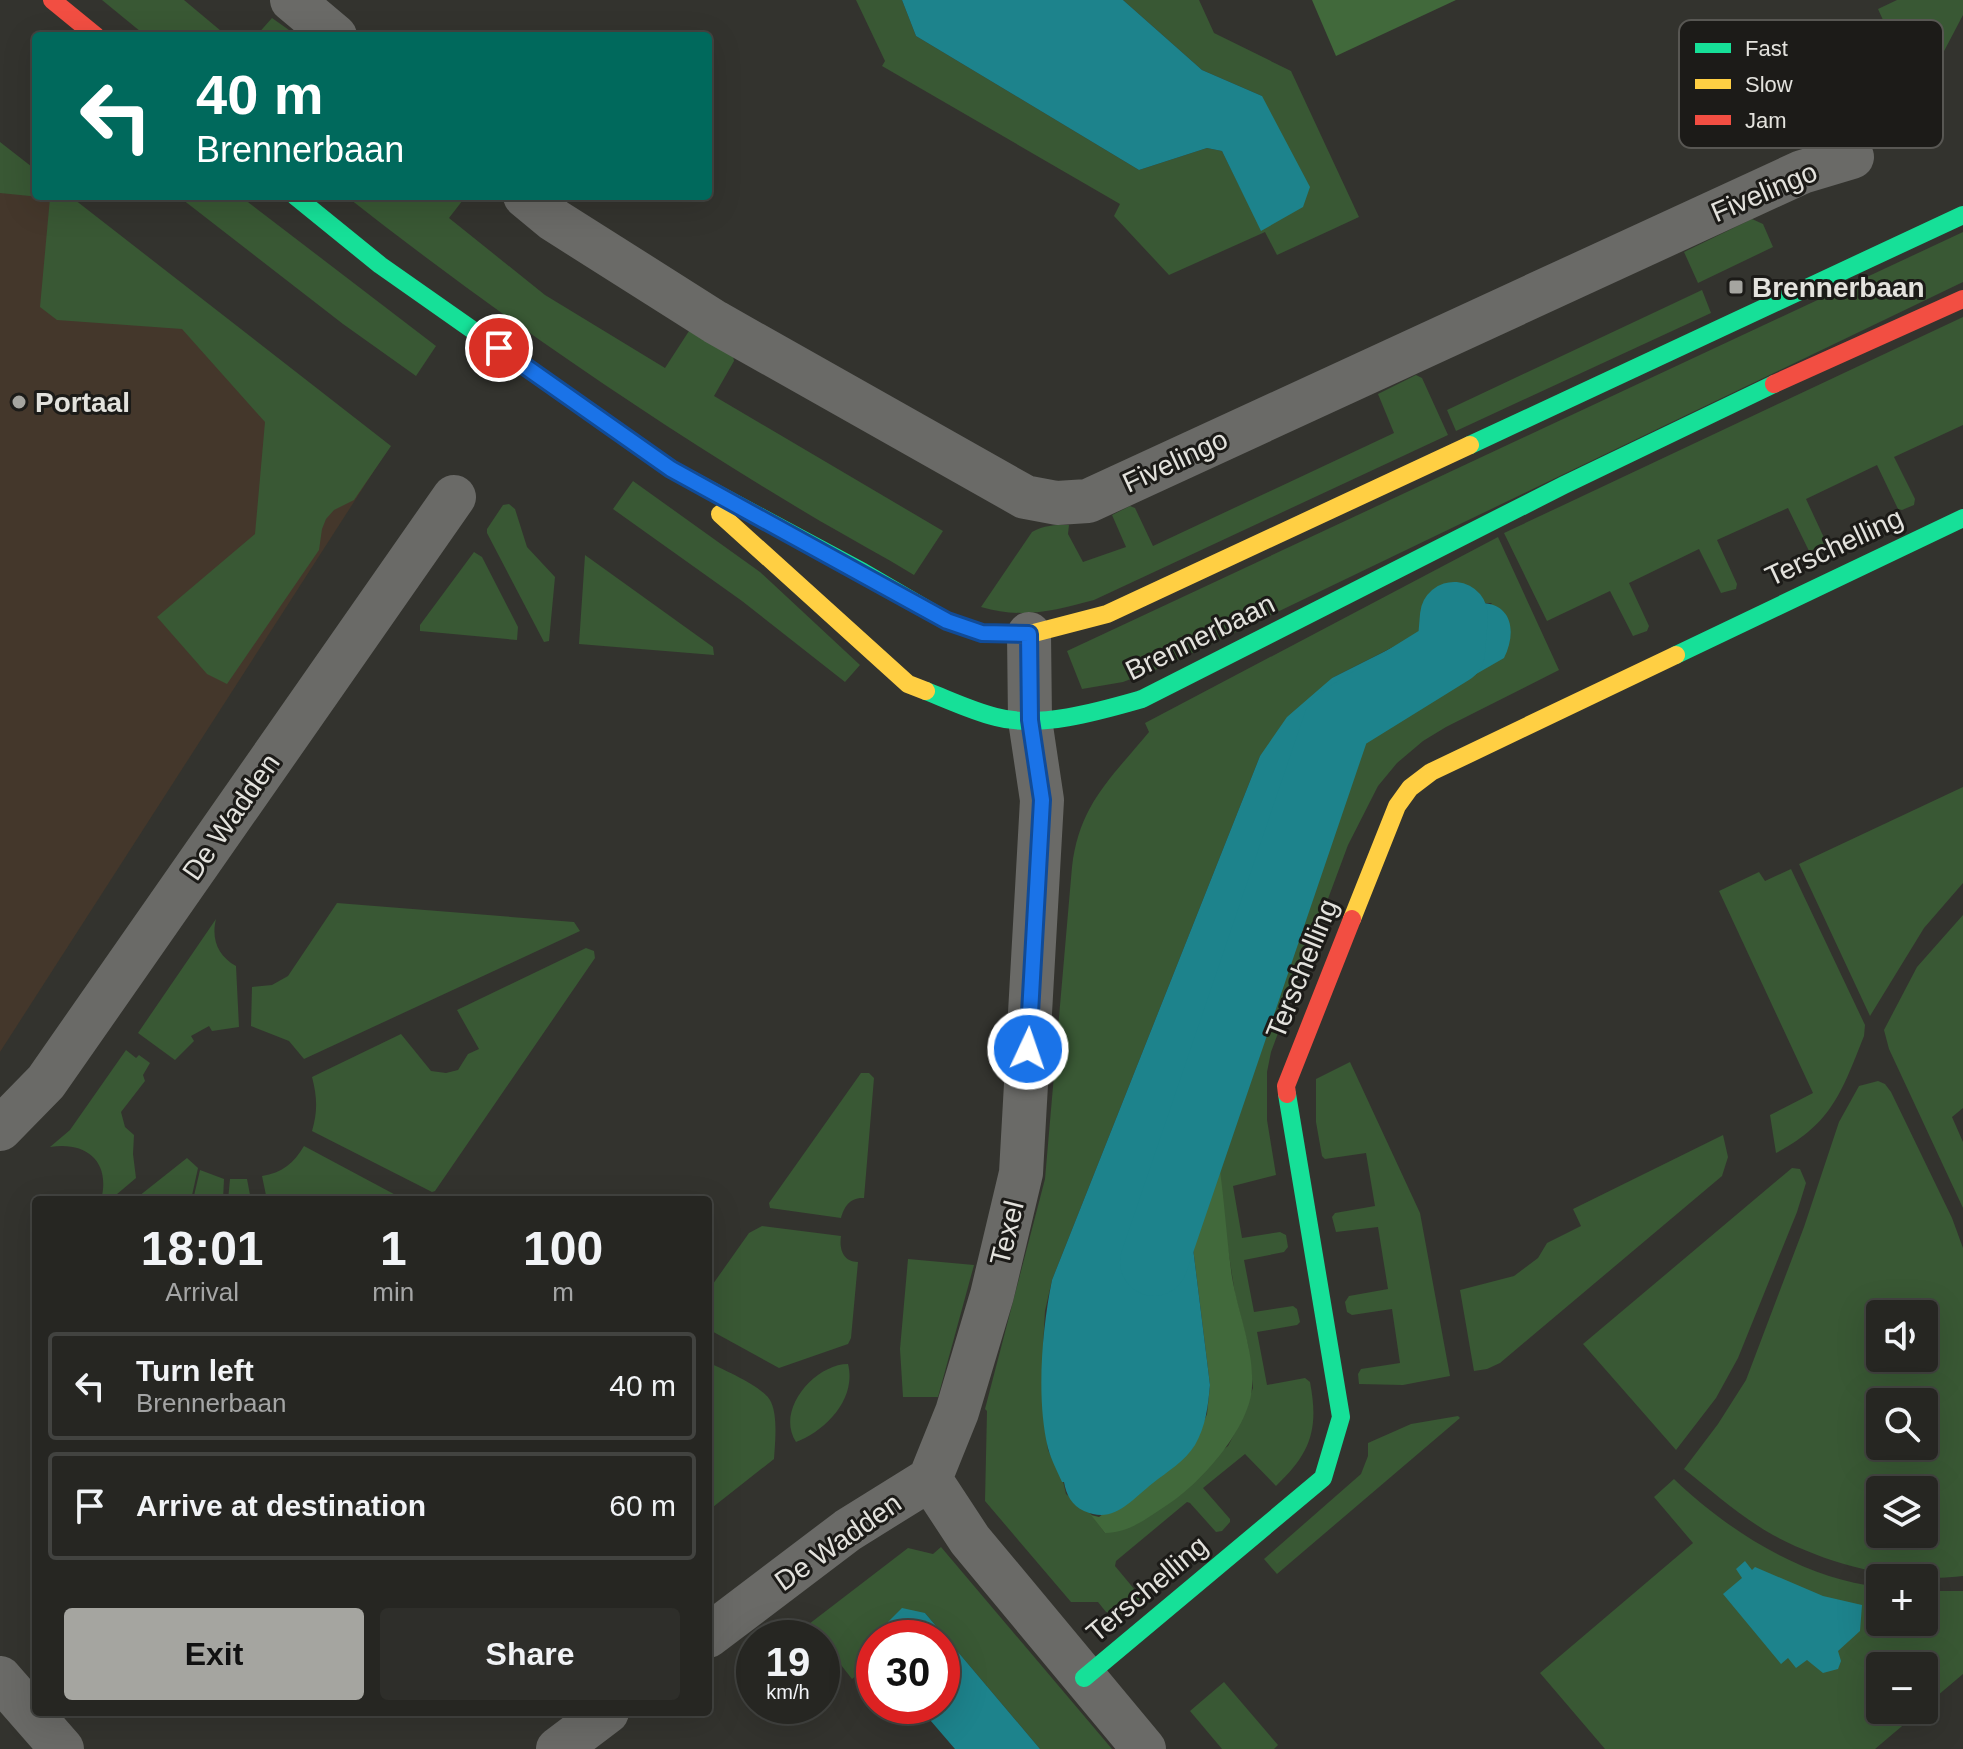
<!DOCTYPE html>
<meta charset="utf-8">
<style>
:root{--surface:#262622;--page:#2e2e2a;--text:#f1f3f6;--muted:#a4a5a5;--line:#424340;--accent:#a5a5a0}
body{margin:0;font-family:Arial,sans-serif;background:var(--page);color:var(--text);height:100vh;display:flex;flex-direction:column;font-size:30px;white-space:nowrap}
*{box-sizing:border-box;margin:0}
p{font-size:26px;color:var(--muted)}
.icon{flex:none;width:44px;height:44px;fill:none;stroke:currentColor;stroke-width:2;stroke-linecap:round;stroke-linejoin:round}
.map{position:relative;flex:1;overflow:hidden}
.panel{position:absolute;left:32px;top:1196px;width:680px;height:520px;display:flex;flex-direction:column;background:var(--surface);border-radius:8px;box-shadow:0 8px 32px #0002,0 0 0 2px var(--line)}
.panel>*{flex:none}
.guide{position:absolute;left:32px;top:32px;width:680px;height:168px;border-radius:8px;box-shadow:0 8px 32px #0002,0 0 0 2px var(--line);background:#00695c;color:#fff;overflow:hidden}
.controls{position:absolute;left:1866px;top:1300px;display:grid;gap:16px}
.controls a{display:grid;place-items:center;width:72px;height:72px;border-radius:8px;background:var(--surface);box-shadow:0 8px 32px #0002,0 0 0 2px var(--line);font-size:40px}
.speed{position:absolute;left:736px;top:1620px;display:flex;gap:16px;font-size:40px;font-weight:700;text-align:center}
.speed>*{display:grid;place-content:center;width:104px;height:104px;border-radius:50%;background:var(--surface);box-shadow:0 8px 32px #0002,0 0 0 2px var(--line);line-height:1}
.speed small{font-size:20px;font-weight:400}
.speed .limit{border:12px solid #d22;background:#fff;color:#111}
.pin{position:absolute;display:grid;place-items:center;width:68px;height:68px;color:#fff;margin:-34px;border:4px solid #fff;border-radius:50%;box-shadow:0 2px 8px #0007}
.me{position:absolute;width:88px;margin:-44px;rotate:3deg;stroke-linejoin:round;filter:drop-shadow(0 0 6px #0008)}
.turn{display:flex;align-items:center;gap:28px;height:168px;padding:0 32px;font-size:36px}
.turn .icon{width:104px;height:104px;stroke-width:2.5}
.turn b{display:block;font-size:56px;line-height:68px}
.eta{display:flex;justify-content:space-evenly;align-items:center;height:136px;text-align:center}
.eta b{font-size:48px;font-weight:600;line-height:56px}
.action{display:flex;gap:16px;margin-top:auto;padding:16px 32px}
.action a{flex:1;height:92px;border-radius:8px;background:var(--accent);color:#111;font-size:32px;font-weight:600;line-height:92px;text-align:center}
.action a+a{background:var(--page);color:var(--text)}
ul{padding:0;list-style:none}
li{display:flex;align-items:center;gap:24px;height:108px;margin:0 16px 12px;padding:0 16px;border:4px solid var(--line);border-radius:8px}
li div{flex:1}
li b{display:block;font-size:30px}
li em{font-style:normal}
.map>svg:first-child{display:block}
.commercial{fill:#44372b}
.green{fill:#395834;fill-rule:evenodd}
.forest{fill:#41693b}
.water{fill:#1d838c}
.lines{fill:none;stroke-linecap:round;stroke-linejoin:round}
.canal{stroke:#1d838c;stroke-width:68}
.street{stroke:#6a6a67;stroke-width:44}
.fast{stroke:#16e098;stroke-width:18}
.slow{stroke:#ffcf43;stroke-width:18}
.jam{stroke:#f24e42;stroke-width:18}
.route-casing{stroke:#114b97;stroke-width:20}
.route{stroke:#1a73e8;stroke-width:14}
.poi-dot{fill:#a5a5a0;stroke:#1c1b18;stroke-width:3}
.labels{text-anchor:middle;dominant-baseline:central;stroke-width:6;stroke-linejoin:round;paint-order:stroke}
.street-label{font-size:28px;fill:#e3e2dd;stroke:#1c1b18}
.poi-label{font-size:28px;font-weight:bold;fill:#e3e2dd;stroke:#1c1b18;text-anchor:start}
.key{fill:#1c1b18;stroke:#585753;stroke-width:2}
.key-label{font-size:22px;fill:#e3e2dd}
</style>
<div class="map">
<svg width="1963" height="1749" viewBox="0 0 1963 1749">
<rect width="100%" height="100%" fill="#33332e"/>
<!-- commercial -->
<path class="commercial" d="M0 149 36 196H61L388 449 0 1052Z"/>
<!-- green -->
<path class="green" d="M102 0H184L227 36H146Z
M856 0H902L916 36 1139 170 1207 148 1222 151 1262 231V96L1202 70 1123 0H1199L1214 33 1291 71 1359 217 1277 255 1265 232 1169 275 1114 216 1120 204 882 66 885 61Z
M1897 0H1963V15L1922 93 1912 104 1854 131 1837 126 1807 139 1796 113 1903 64 1878 9Z
M272 18 289 30 288 36H256Z
M0 142 36 170V196H70L391 446 354 500 334 510 326 519 322 529 319 550 227 684 207 674 157 617 255 534 265 422 182 329 57 320 40 307 50 198 0 193Z
M178 196H240L436 346 416 376 343 324Z
M346 196H420L428 202 434 196H466L449 218 545 295 665 368 689 331 733 356 734 361 714 396 943 531 914 575C883 556 851 539 820 521 655 423 496 314 346 196Z
M1752 219 1763 224 1773 247 1698 283 1684 252Z
M1963 232V282L1165 666 1123 682 1082 689 1067 651Z
M1702 290 1711 313 1456 431 1447 410Z
M1963 317V425L1894 457 1915 499 1914 505 1902 510 1898 509 1877 465 1806 499 1826 542 1825 546 1809 551 1788 508 1717 540 1737 584 1736 589 1721 593 1699 549 1629 583 1649 626 1647 631 1633 636 1610 591 1547 621 1504 533Z
M1416 375 1422 378 1448 435 1094 600C1053 611 1022 619 981 607L1032 532C1044 525 1054 525 1069 525L1068 534 1083 562 1126 547 1112 515 1130 506 1135 508 1153 546 1394 433 1378 394Z
M633 481 760 572 860 665 845 682 742 601 613 509Z
M509 504 515 509 527 547 555 577 549 641 544 642 487 533V529L503 505Z
M1498 537 1559 670 1446 727 1423 741 1397 763 1378 786 1348 845 1271 1052 1267 1072V1120L1276 1175 1233 1186 1242 1238 1280 1232 1286 1235 1288 1247 1284 1252 1244 1260 1254 1312 1293 1306 1297 1309 1300 1322 1297 1325 1257 1332 1267 1385 1305 1378 1310 1382C1319 1429 1311 1453 1276 1486L1245 1454 1203 1488 1230 1519V1522L1222 1531 1216 1532 1190 1503 1187 1502 1116 1561 1115 1566 1140 1596V1600L1124 1614 1106 1612 1098 1602H1071L985 1501 987 1411 985 1409 1045 1179 1072 867C1079 805 1111 778 1149 732L1145 723ZM1480 603H1492L1386 724 1327 760 1227 1015 1180 1143 1204 1139 1217 1150 1226 1236 1235 1294 1248 1345 1253 1388 1241 1421 1228 1446 1105 1533 1091 1514 1066 1494 1063 1481 1048 1450 1044 1421 1043 1346 1045 1311 1052 1280 1260 756 1332 678Z
M474 552 482 557 518 627 517 640 420 631V625Z
M585 555 713 647 714 655 579 644Z
M1963 787V883L1924 928 1870 1016 1799 864Z
M1791 869 1865 1025 1864 1036C1842 1091 1832 1124 1776 1153L1770 1115 1813 1093 1719 891 1759 872 1765 881Z
M337 903 574 922 580 931 304 1059 289 1041 251 1026 252 987 272 985 288 976Z
M1963 915V1108L1952 1117 1963 1142V1208L1889 1049 1884 1030 1917 967Z
M216 919C211 939 218 956 236 966L239 1027 212 1031 209 1026 191 1036 194 1041 175 1060 138 1033Z
M586 948 594 951 595 958 435 1191 432 1192 312 1131C318 1111 317 1096 312 1077L401 1034 431 1071 446 1073 458 1070 468 1054 479 1049 457 1010Z
M126 1050 136 1058 139 1055 150 1063 143 1075 145 1081 121 1112 125 1127 134 1135 133 1154 136 1178 110 1200H101C111 1162 87 1141 50 1147L70 1130Z
M1350 1062 1420 1213 1450 1376 1403 1385 1359 1384 1358 1374 1361 1369 1400 1363 1392 1309 1352 1315 1347 1312 1345 1302 1349 1296 1388 1289 1378 1227 1336 1232 1332 1217 1335 1213 1375 1206 1366 1153 1325 1159 1322 1156 1316 1122V1079Z
M861 1073H869L874 1078 864 1198C850 1197 844 1207 841 1218L770 1208 769 1203Z
M1878 1081 1885 1084 1891 1092 1952 1218 1963 1248V1576C1901 1584 1827 1564 1773 1535 1741 1517 1713 1492 1684 1469L1718 1424 1746 1380 1804 1227 1839 1122 1859 1086ZM1880 1314H1924V1358H1880ZM1880 1402H1924V1446H1880ZM1880 1490H1924V1534H1880Z
M1723 1135 1728 1157 1722 1176 1500 1363 1487 1369 1474 1371 1460 1290 1514 1276 1538 1258 1547 1243 1581 1226 1573 1209Z
M304 1146 405 1200H267L262 1176C282 1173 294 1163 304 1146Z
M187 1158 198 1168 191 1200H134Z
M1792 1168 1800 1169 1806 1183 1797 1212 1738 1358 1716 1398 1676 1450 1583 1344Z
M200 1170 224 1179 223 1200H193Z
M230 1179H247L251 1200H228Z
M762 1226 841 1236C839 1249 843 1262 858 1262L851 1338 848 1344 779 1368 708 1329V1291L749 1233Z
M908 1259 974 1265 938 1397H903L900 1349Z
M708 1362C723 1370 765 1387 771 1402 778 1417 775 1443 774 1459L713 1507 708 1502Z
M848 1364C857 1399 825 1431 796 1442 775 1410 815 1364 848 1364Z
M1458 1416 1460 1418 1277 1574 1264 1559 1361 1474 1368 1456V1443L1411 1424Z
M1674 1479C1728 1531 1804 1579 1880 1587V1622H1924V1591H1963V1674L1924 1707V1666H1880V1710H1921L1875 1749H1605L1540 1673 1693 1543 1654 1497Z
M941 1547 1112 1749H1040L925 1613 876 1634 874 1661 852 1679 809 1624 908 1548 933 1554Z
M1224 1682 1278 1745 1274 1749H1222L1190 1711Z"/>
<!-- forest -->
<path class="forest" d="M1312 0H1456L1336 56Z
M1204 1139 1217 1150C1224 1192 1226 1235 1232 1277 1238 1313 1254 1349 1252 1386 1251 1426 1202 1482 1170 1503 1150 1516 1130 1533 1105 1533L1091 1515 1099 1517 1193 1447 1207 1414 1210 1385 1180 1143Z"/>
<!-- water -->
<path class="water" d="M902 0H1123L1202 70 1262 96 1310 187 1303 207 1261 231 1222 151 1207 148 1139 170 916 36Z
M1481 603C1514 604 1516 634 1504 658L1327 760 1227 1015 1180 1143 1210 1385C1208 1406 1206 1426 1195 1445 1185 1461 1167 1472 1153 1483 1129 1502 1114 1524 1084 1511 1072 1506 1066 1494 1064 1482H1062C1057 1471 1051 1459 1048 1448 1036 1399 1042 1329 1052 1280L1260 756 1287 717 1332 678Z
M1745 1561 1752 1570 1755 1567 1823 1596 1862 1605 1860 1631 1838 1651 1841 1661 1838 1669 1823 1673 1807 1660 1796 1668 1788 1658 1781 1664 1723 1594 1742 1578 1736 1569Z
M902 1608 925 1613 1040 1749H955L918 1706H942V1638H877L876 1634Z"/>
<g class="lines">
<!-- canal -->
<path class="canal" d="M1154 1262 1338 721 1451 651 1454 616"/>
<!-- street -->
<path class="street" d="M292 0 335 36
M525 196 554 220 715 322 1025 497 1057 503 1088 501 1802 172 1852 157
M0 1129 46 1082 454 497
M930 1479 957 1412 992 1295 1021 1173 1042 800 1030 720 1029 634
M930 1479 970 1540 1144 1749
M708 1636 848 1530 930 1479
M0 1678 62 1749
M558 1749 607 1712"/>
<!-- fast -->
<path class="fast" d="M295 196 380 265 671 469 863 572 947 621 982 633 1030 634
M1470 445 1963 215
M1676 655 1963 518
M926 691C949 700 972 711 996 717 1039 729 1100 711 1142 699L1564 485 1774 384
M1084 1678 1323 1478 1341 1417 1287 1094"/>
<!-- slow -->
<path class="slow" d="M720 514 908 684 926 691
M1030 634 1107 614 1470 445
M1352 919 1397 806 1410 788 1431 772 1676 655"/>
<!-- jam -->
<path class="jam" d="M52 0 96 36
M1774 384 1963 299
M1287 1094 1286 1086 1352 919"/>
</g>
<g class="lines">
<defs>
<path id="route" d="M499 348 671 469 947 621 982 633 1029 634 1030 720 1042 800 1028 1049"/>
</defs>
<!-- route casing -->
<use href="#route" class="route-casing"/>
<!-- route -->
<use href="#route" class="route"/>
</g>
<!-- markers -->
<g class="poi-dot">
<rect x="1728" y="279" width="16" height="16" rx="4"/>
<circle cx="19" cy="402" r="8"/>
</g>
<g class="labels">
<!-- street labels -->
<g class="street-label">
<text transform="translate(1764 192) rotate(-23)">Fivelingo</text>
<text transform="translate(1175 461) rotate(-25)">Fivelingo</text>
<text transform="translate(1834 547) rotate(-25)">Terschelling</text>
<text transform="translate(1200 637) rotate(-26)">Brennerbaan</text>
<text transform="translate(231 817) rotate(-55)">De Wadden</text>
<text transform="translate(1302 969) rotate(-68)">Terschelling</text>
<text transform="translate(1007 1233) rotate(-76)">Texel</text>
<text transform="translate(838 1542) rotate(-35)">De Wadden</text>
<text transform="translate(1147 1589) rotate(-40)">Terschelling</text>
</g>
<!-- poi labels -->
<g class="poi-label">
<text x="1752" y="287">Brennerbaan</text>
<text x="35" y="402">Portaal</text>
</g>
</g>
<!-- legend -->
<rect x="1679" y="20" width="264" height="128" rx="12" class="key"/>
<rect x="1695" y="43" width="36" height="10" fill="#16e098"/>
<rect x="1695" y="79" width="36" height="10" fill="#ffcf43"/>
<rect x="1695" y="115" width="36" height="10" fill="#f24e42"/>
<g class="key-label">
<text x="1745" y="56">Fast</text>
<text x="1745" y="92">Slow</text>
<text x="1745" y="128">Jam</text>
</g>
</svg>
<div class="controls">
<a><svg class="icon" aria-label="sound" viewBox="0 0 24 24"><path d="M4 9h4l5-4v14l-5-4H4zM17 9q2 3 0 6"/></svg></a>
<a><svg class="icon" aria-label="search" viewBox="0 0 24 24"><circle cx="10" cy="10" r="6"/><path d="M15 15l6 6"/></svg></a>
<a><svg class="icon" aria-label="layers" viewBox="0 0 24 24"><path d="M12 4l9 5-9 5-9-5zM3 14l9 5 9-5"/></svg></a>
<a>+</a>
<a>−</a>
</div>
<div class="speed"><div>19<small>km/h</small></div><div class="limit">30</div></div>
<div class="pin" style="left:499px;top:348px;background:#d93025"><svg class="icon" aria-label="arrive" viewBox="0 0 24 24"><path d="M6 21V4h12l-3 4 3 4H6"/></svg></div>
<svg class="me" style="left:1028px;top:1049px" viewBox="-20 -20 40 40"><circle r="17" fill="#1a73e8" stroke="#fff" stroke-width="3"/><path d="M0-11L8 9 0 5-8 9z" fill="#fff"/></svg>
<div class="guide">
<div class="turn"><svg class="icon" aria-label="left" viewBox="0 0 24 24"><path d="M17 20v-9H6M10 6l-5 5 5 5"/></svg><div><b>40 m</b>Brennerbaan</div></div>
</div>
<section class="panel">
<div class="eta">
<div><b>18:01</b><p>Arrival</p></div>
<div><b>1</b><p>min</p></div>
<div><b>100</b><p>m</p></div>
</div>
<ul>
<li><svg class="icon" aria-label="left" viewBox="0 0 24 24"><path d="M17 20v-9H6M10 6l-5 5 5 5"/></svg><div><b>Turn left</b><p>Brennerbaan</p></div><em>40 m</em></li>
<li><svg class="icon" aria-label="arrive" viewBox="0 0 24 24"><path d="M6 21V4h12l-3 4 3 4H6"/></svg><div><b>Arrive at destination</b></div><em>60 m</em></li>
</ul>
<div class="action"><a>Exit</a><a>Share</a></div>
</section>
</div>
